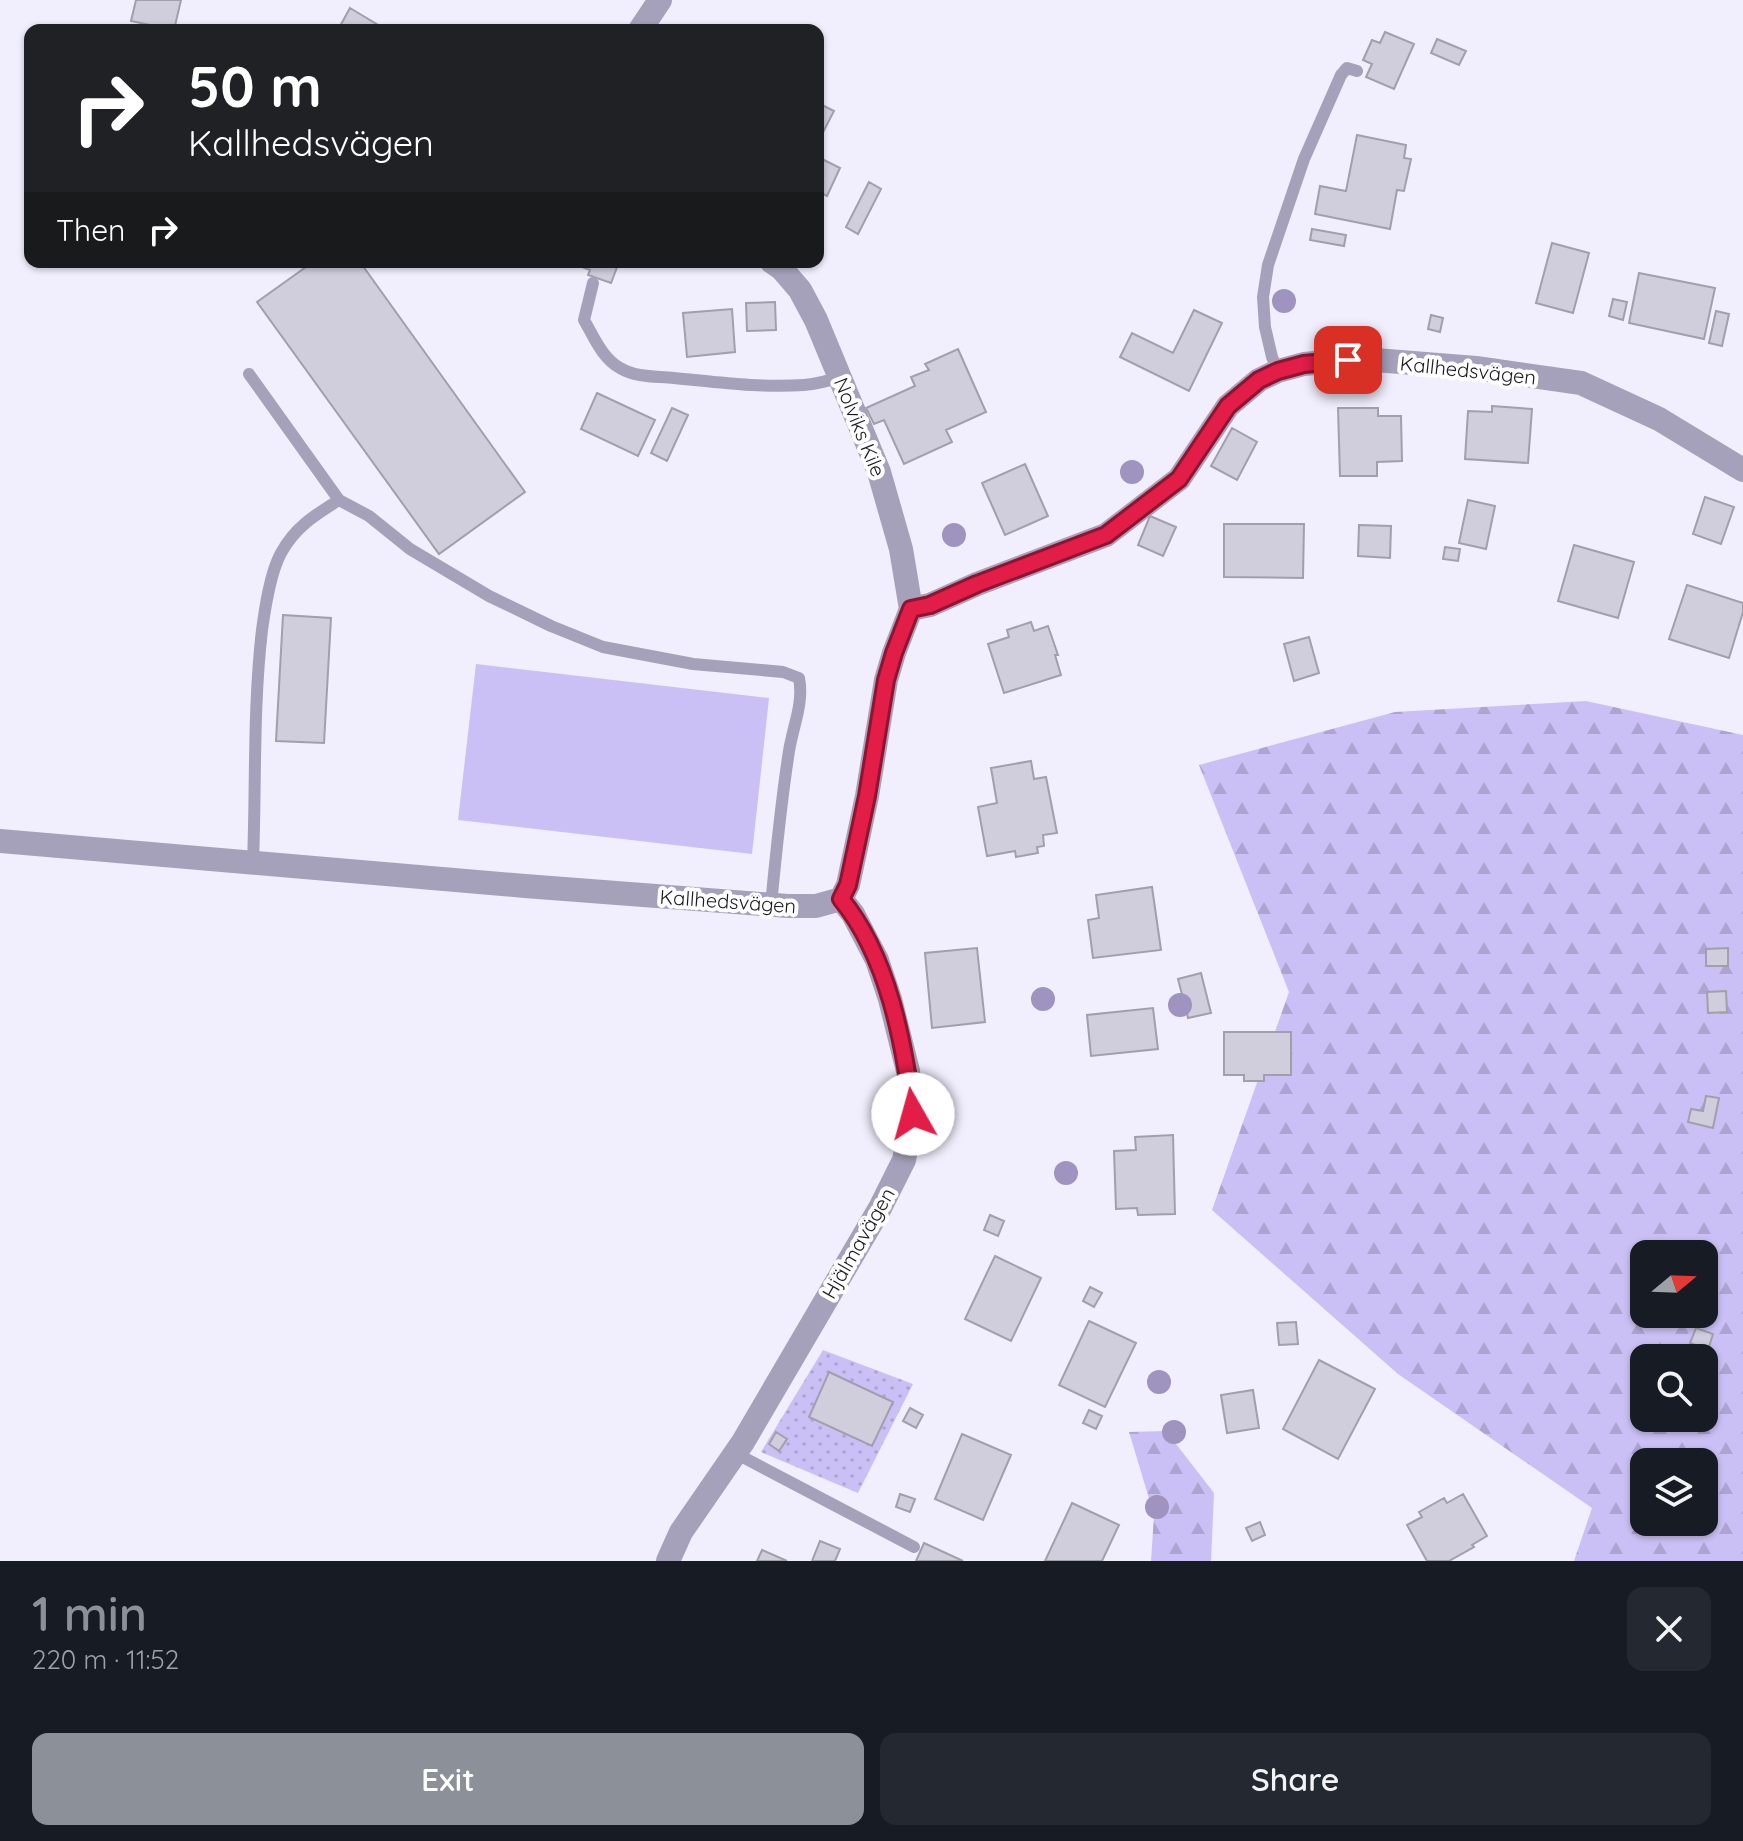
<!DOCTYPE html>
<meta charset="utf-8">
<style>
:root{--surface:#171b24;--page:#242831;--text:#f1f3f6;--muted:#9ea1a6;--accent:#8c9099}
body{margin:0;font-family:Quicksand,sans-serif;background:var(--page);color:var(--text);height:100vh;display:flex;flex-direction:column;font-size:30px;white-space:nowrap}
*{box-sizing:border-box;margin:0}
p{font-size:26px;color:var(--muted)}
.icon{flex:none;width:44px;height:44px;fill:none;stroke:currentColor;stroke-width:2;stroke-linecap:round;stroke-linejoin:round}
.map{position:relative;height:1561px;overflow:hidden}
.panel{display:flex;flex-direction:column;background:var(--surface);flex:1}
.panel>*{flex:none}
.banner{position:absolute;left:24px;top:24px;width:800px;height:244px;border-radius:16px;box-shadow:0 2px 6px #0004;background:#202124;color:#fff;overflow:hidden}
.needle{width:52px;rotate:71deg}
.fabs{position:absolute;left:1630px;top:1240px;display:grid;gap:16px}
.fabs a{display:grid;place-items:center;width:88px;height:88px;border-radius:16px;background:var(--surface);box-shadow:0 2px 6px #0004;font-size:40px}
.pin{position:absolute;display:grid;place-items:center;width:68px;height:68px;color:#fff;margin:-34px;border-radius:16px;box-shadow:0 4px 12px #0006}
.me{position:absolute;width:88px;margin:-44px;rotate:353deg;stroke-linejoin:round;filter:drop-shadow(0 0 6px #0008)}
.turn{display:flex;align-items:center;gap:28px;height:168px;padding:0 32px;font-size:36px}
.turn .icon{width:104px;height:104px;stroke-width:2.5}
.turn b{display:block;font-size:56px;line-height:68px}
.then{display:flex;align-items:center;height:76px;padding:0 32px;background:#0003;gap:16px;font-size:30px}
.round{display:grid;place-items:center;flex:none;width:84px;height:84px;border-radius:16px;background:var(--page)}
.head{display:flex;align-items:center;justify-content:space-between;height:136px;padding:0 32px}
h1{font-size:48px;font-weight:600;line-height:60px;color:var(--accent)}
.button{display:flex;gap:16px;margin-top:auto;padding:16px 32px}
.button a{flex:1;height:92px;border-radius:16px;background:var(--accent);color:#fff;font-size:32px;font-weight:600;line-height:92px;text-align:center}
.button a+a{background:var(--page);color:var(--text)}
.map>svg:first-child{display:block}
.green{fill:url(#green-dots)}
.forest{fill:url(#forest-firs);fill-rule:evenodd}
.pitch{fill:#cbc0f5}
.building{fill:#d0cddc;stroke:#a29fad;stroke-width:2}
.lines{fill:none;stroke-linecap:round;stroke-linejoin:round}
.service{stroke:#a6a1ba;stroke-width:12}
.minor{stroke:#a6a1ba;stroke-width:24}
.tertiary{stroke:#a6a1ba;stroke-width:24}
.tree{fill:#9f93bf}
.route-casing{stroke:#92132f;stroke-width:20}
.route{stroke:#e11d48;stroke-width:14}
.labels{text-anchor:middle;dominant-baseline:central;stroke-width:8;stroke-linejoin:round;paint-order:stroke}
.street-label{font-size:20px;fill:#1a181e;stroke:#fff}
</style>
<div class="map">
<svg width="1743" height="1561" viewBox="0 0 1743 1561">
<defs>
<pattern id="green-dots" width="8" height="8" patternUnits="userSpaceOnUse" patternTransform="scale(2)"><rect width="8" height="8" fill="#cbc0f5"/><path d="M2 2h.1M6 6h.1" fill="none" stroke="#aea4d2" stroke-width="1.8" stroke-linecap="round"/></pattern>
<pattern id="forest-firs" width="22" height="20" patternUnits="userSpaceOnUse" patternTransform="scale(2)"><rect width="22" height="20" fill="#cbc0f5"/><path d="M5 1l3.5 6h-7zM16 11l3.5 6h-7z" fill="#aea4d2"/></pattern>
</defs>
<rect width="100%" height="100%" fill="#f1eefd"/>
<!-- green -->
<path class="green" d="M823 1350 913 1384 858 1493 761 1452Z"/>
<!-- forest -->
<path class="forest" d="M1586 701 1743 735V1561H1574L1592 1508 1398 1374 1212 1210 1289 992 1199 765 1395 712ZM1644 1254H1704V1314H1644ZM1644 1358H1704V1418H1644ZM1644 1462H1704V1522H1644Z
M1166 1431 1214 1493 1211 1561H1151L1154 1515 1129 1432Z"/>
<!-- pitch -->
<path class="pitch" d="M476 664 769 698 752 854 458 820Z"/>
<!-- building -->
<path class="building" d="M136 0H181L174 30 131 21Z
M350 8 383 28 382 30H342L339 28Z
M1385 32 1414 44 1394 89 1366 77 1372 64 1363 60 1372 40 1380 43Z
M1437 39 1466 51 1459 65 1431 53Z
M818 103 834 111 818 142Z
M1357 135 1406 145 1404 158 1411 159 1404 191 1397 190 1390 229 1315 214 1320 186 1346 191Z
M818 157 840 168 827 196 818 191Z
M869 182 881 189 858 234 846 227Z
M1312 229 1346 235 1344 246 1310 240Z
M1552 243 1589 253 1573 313 1536 303Z
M313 262H360L525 492 439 554 257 302Z
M569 262H619L611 283 588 275 590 270Z
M1639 273 1715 288 1704 339 1629 323Z
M1613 299 1627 302 1623 320 1609 316Z
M775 302 776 330 747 331 746 303Z
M732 309 735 352 687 357 683 313Z
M1194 310 1222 323 1189 391 1120 357 1132 333 1173 353Z
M1716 311 1729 314 1722 346 1709 343Z
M1431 315 1443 318 1440 332 1428 329Z
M958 349 986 412 946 430 952 442 904 464 884 420 874 424 866 408 915 386 911 377 929 370 925 364Z
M597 393 655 420 638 456 581 429Z
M1492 406 1532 409 1528 463 1465 459 1468 411 1492 412Z
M672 408 688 415 667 461 651 453Z
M1338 408H1378V416H1401L1402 461 1377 462V476H1340Z
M1232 428 1257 442 1237 480 1211 466Z
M1025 464 1048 516 1005 535 982 483Z
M1705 497 1734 507 1721 544 1693 534Z
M1468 500 1495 506 1486 549 1459 543Z
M1150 516 1176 527 1163 556 1138 545Z
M1224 524H1304L1303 578 1224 577Z
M1359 525 1391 526 1390 558 1358 556Z
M1574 545 1634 562 1618 618 1558 601Z
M1445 547 1460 549 1458 561 1443 559Z
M1687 585 1743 603V612L1729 658 1669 639Z
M283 615 331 618 324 743 276 741Z
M1031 622 1034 631 1048 626 1058 655H1055L1061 675 1004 693 988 644 1009 637 1007 630Z
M1309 637 1319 673 1294 681 1284 644Z
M1031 761 1034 779 1046 777 1057 833 1043 835 1044 846 1037 847 1038 853 1016 857 1015 851 987 856 978 807 997 803 991 768Z
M1152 887 1161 950 1093 958 1088 920 1099 918 1096 895Z
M977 948 985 1022 932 1028 925 953Z
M1728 948V966H1706V949Z
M1201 973 1211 1013 1188 1018 1178 979Z
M1726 991 1727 1012 1708 1013 1707 992Z
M1153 1008 1158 1049 1091 1056 1087 1015Z
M1224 1032H1291V1075H1264V1081H1244V1075H1224Z
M1706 1096 1719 1098 1713 1128 1688 1122 1691 1109 1703 1111Z
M1173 1135 1175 1214 1138 1215 1137 1208 1116 1209 1114 1151 1136 1150 1135 1137Z
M990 1215 1004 1221 998 1236 984 1230Z
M995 1256 1041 1278 1011 1341 965 1319Z
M1090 1287 1102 1293 1094 1307 1083 1301Z
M1089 1321 1136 1343 1105 1407 1059 1385Z
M1296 1322 1298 1344 1279 1345 1277 1323Z
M1696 1328 1713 1334 1708 1350 1690 1343Z
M1319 1360 1375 1389 1338 1459 1283 1429Z
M829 1372 893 1402 872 1446 809 1417Z
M1253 1390 1259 1428 1227 1433 1221 1395Z
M910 1408 923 1415 916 1428 903 1421Z
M1089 1410 1102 1416 1096 1429 1083 1423Z
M776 1432 787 1439 779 1451 769 1444Z
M962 1434 1011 1455 983 1520 935 1499Z
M900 1494 915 1499 910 1512 896 1507Z
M1463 1494 1487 1536 1472 1545 1474 1547 1449 1561H1427L1407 1525 1422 1517 1419 1512 1444 1498 1447 1503Z
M1072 1503 1119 1525 1102 1561H1045Z
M1260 1522 1265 1535 1252 1541 1246 1528Z
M820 1541 840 1549 835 1561H812Z
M924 1543 963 1561H916Z
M762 1550 787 1561H757Z"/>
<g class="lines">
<!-- service -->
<path class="service" d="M593 283 584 320C594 337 602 358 620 368 637 378 656 376 674 378 717 382 761 388 804 385 816 384 828 381 840 377
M1278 371 1272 357 1265 327 1263 297 1268 265 1304 159 1341 75 1347 68 1357 71
M249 374 339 500 369 516 410 549 489 596 551 626 603 647 693 664 783 672 799 678C804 703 793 726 789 751 781 802 776 853 771 905
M253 863C256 785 253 707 262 630 265 608 270 573 281 553 295 527 315 515 339 500
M735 1453 914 1547"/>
<!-- minor -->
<path class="minor" d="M640 30 660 0
M772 262 782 269 800 290 816 320 879 472 901 549 911 609
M668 1561 681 1532 743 1442 880 1208 904 1160 913 1114 908 1071 890 999 877 960 853 914 841 899 848 885 867 796 886 680 894 653 911 609 930 605 977 584 1106 535 1179 479 1228 406 1259 380 1278 371 1304 364 1348 360H1375L1476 368 1581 383 1659 419 1743 470"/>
<!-- tertiary -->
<path class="tertiary" d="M0 841 525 886 788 906H816L841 899"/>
</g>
<!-- trees -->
<g class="tree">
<circle cx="1284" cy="301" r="12"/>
<circle cx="1132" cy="472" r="12"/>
<circle cx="954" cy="535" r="12"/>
<circle cx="1043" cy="999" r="12"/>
<circle cx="1180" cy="1005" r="12"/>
<circle cx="1066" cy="1173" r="12"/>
<circle cx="1159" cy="1382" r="12"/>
<circle cx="1174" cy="1432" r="12"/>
<circle cx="1157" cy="1507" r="12"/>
</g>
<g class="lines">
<defs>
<path id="route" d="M913 1114C904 1043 888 956 841 899L848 885 867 796 886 680 894 653 911 609 930 605 977 584 1106 535 1179 479 1228 406 1259 380 1278 371 1304 364 1348 360"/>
</defs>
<!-- route casing -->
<use href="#route" class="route-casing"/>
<!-- route -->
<use href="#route" class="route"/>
</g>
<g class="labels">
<!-- street labels -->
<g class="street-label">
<text transform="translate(1468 370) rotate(6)">Kallhedsvägen</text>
<text transform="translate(860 427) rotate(68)">Nolviks Kile</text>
<text transform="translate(728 901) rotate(4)">Kallhedsvägen</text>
<text transform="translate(858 1243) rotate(-60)">Hjälmavägen</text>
</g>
</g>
</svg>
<div class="fabs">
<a><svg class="needle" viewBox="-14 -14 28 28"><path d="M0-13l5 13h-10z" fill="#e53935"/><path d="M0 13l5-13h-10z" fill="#9ea1a6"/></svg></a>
<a><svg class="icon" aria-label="search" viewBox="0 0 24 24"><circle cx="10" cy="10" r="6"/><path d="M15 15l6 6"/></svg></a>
<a><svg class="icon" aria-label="layers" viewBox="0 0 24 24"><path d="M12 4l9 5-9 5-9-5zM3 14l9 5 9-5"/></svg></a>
</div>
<div class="pin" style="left:1348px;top:360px;background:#d93025"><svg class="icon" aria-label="arrive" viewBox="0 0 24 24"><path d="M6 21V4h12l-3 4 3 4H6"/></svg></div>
<svg class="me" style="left:913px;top:1114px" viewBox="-20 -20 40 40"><circle r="19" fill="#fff"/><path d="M0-13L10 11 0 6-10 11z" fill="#e11d48"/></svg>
<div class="banner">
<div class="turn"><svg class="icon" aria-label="right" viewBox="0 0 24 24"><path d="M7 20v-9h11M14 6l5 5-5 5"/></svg><div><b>50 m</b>Kallhedsvägen</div></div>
<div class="then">Then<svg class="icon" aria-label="right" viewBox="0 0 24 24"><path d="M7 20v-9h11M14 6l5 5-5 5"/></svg></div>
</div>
</div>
<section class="panel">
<div class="head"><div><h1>1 min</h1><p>220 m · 11:52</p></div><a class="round"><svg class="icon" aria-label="close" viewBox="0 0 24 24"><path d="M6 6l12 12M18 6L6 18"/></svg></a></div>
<div class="button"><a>Exit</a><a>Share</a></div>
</section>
